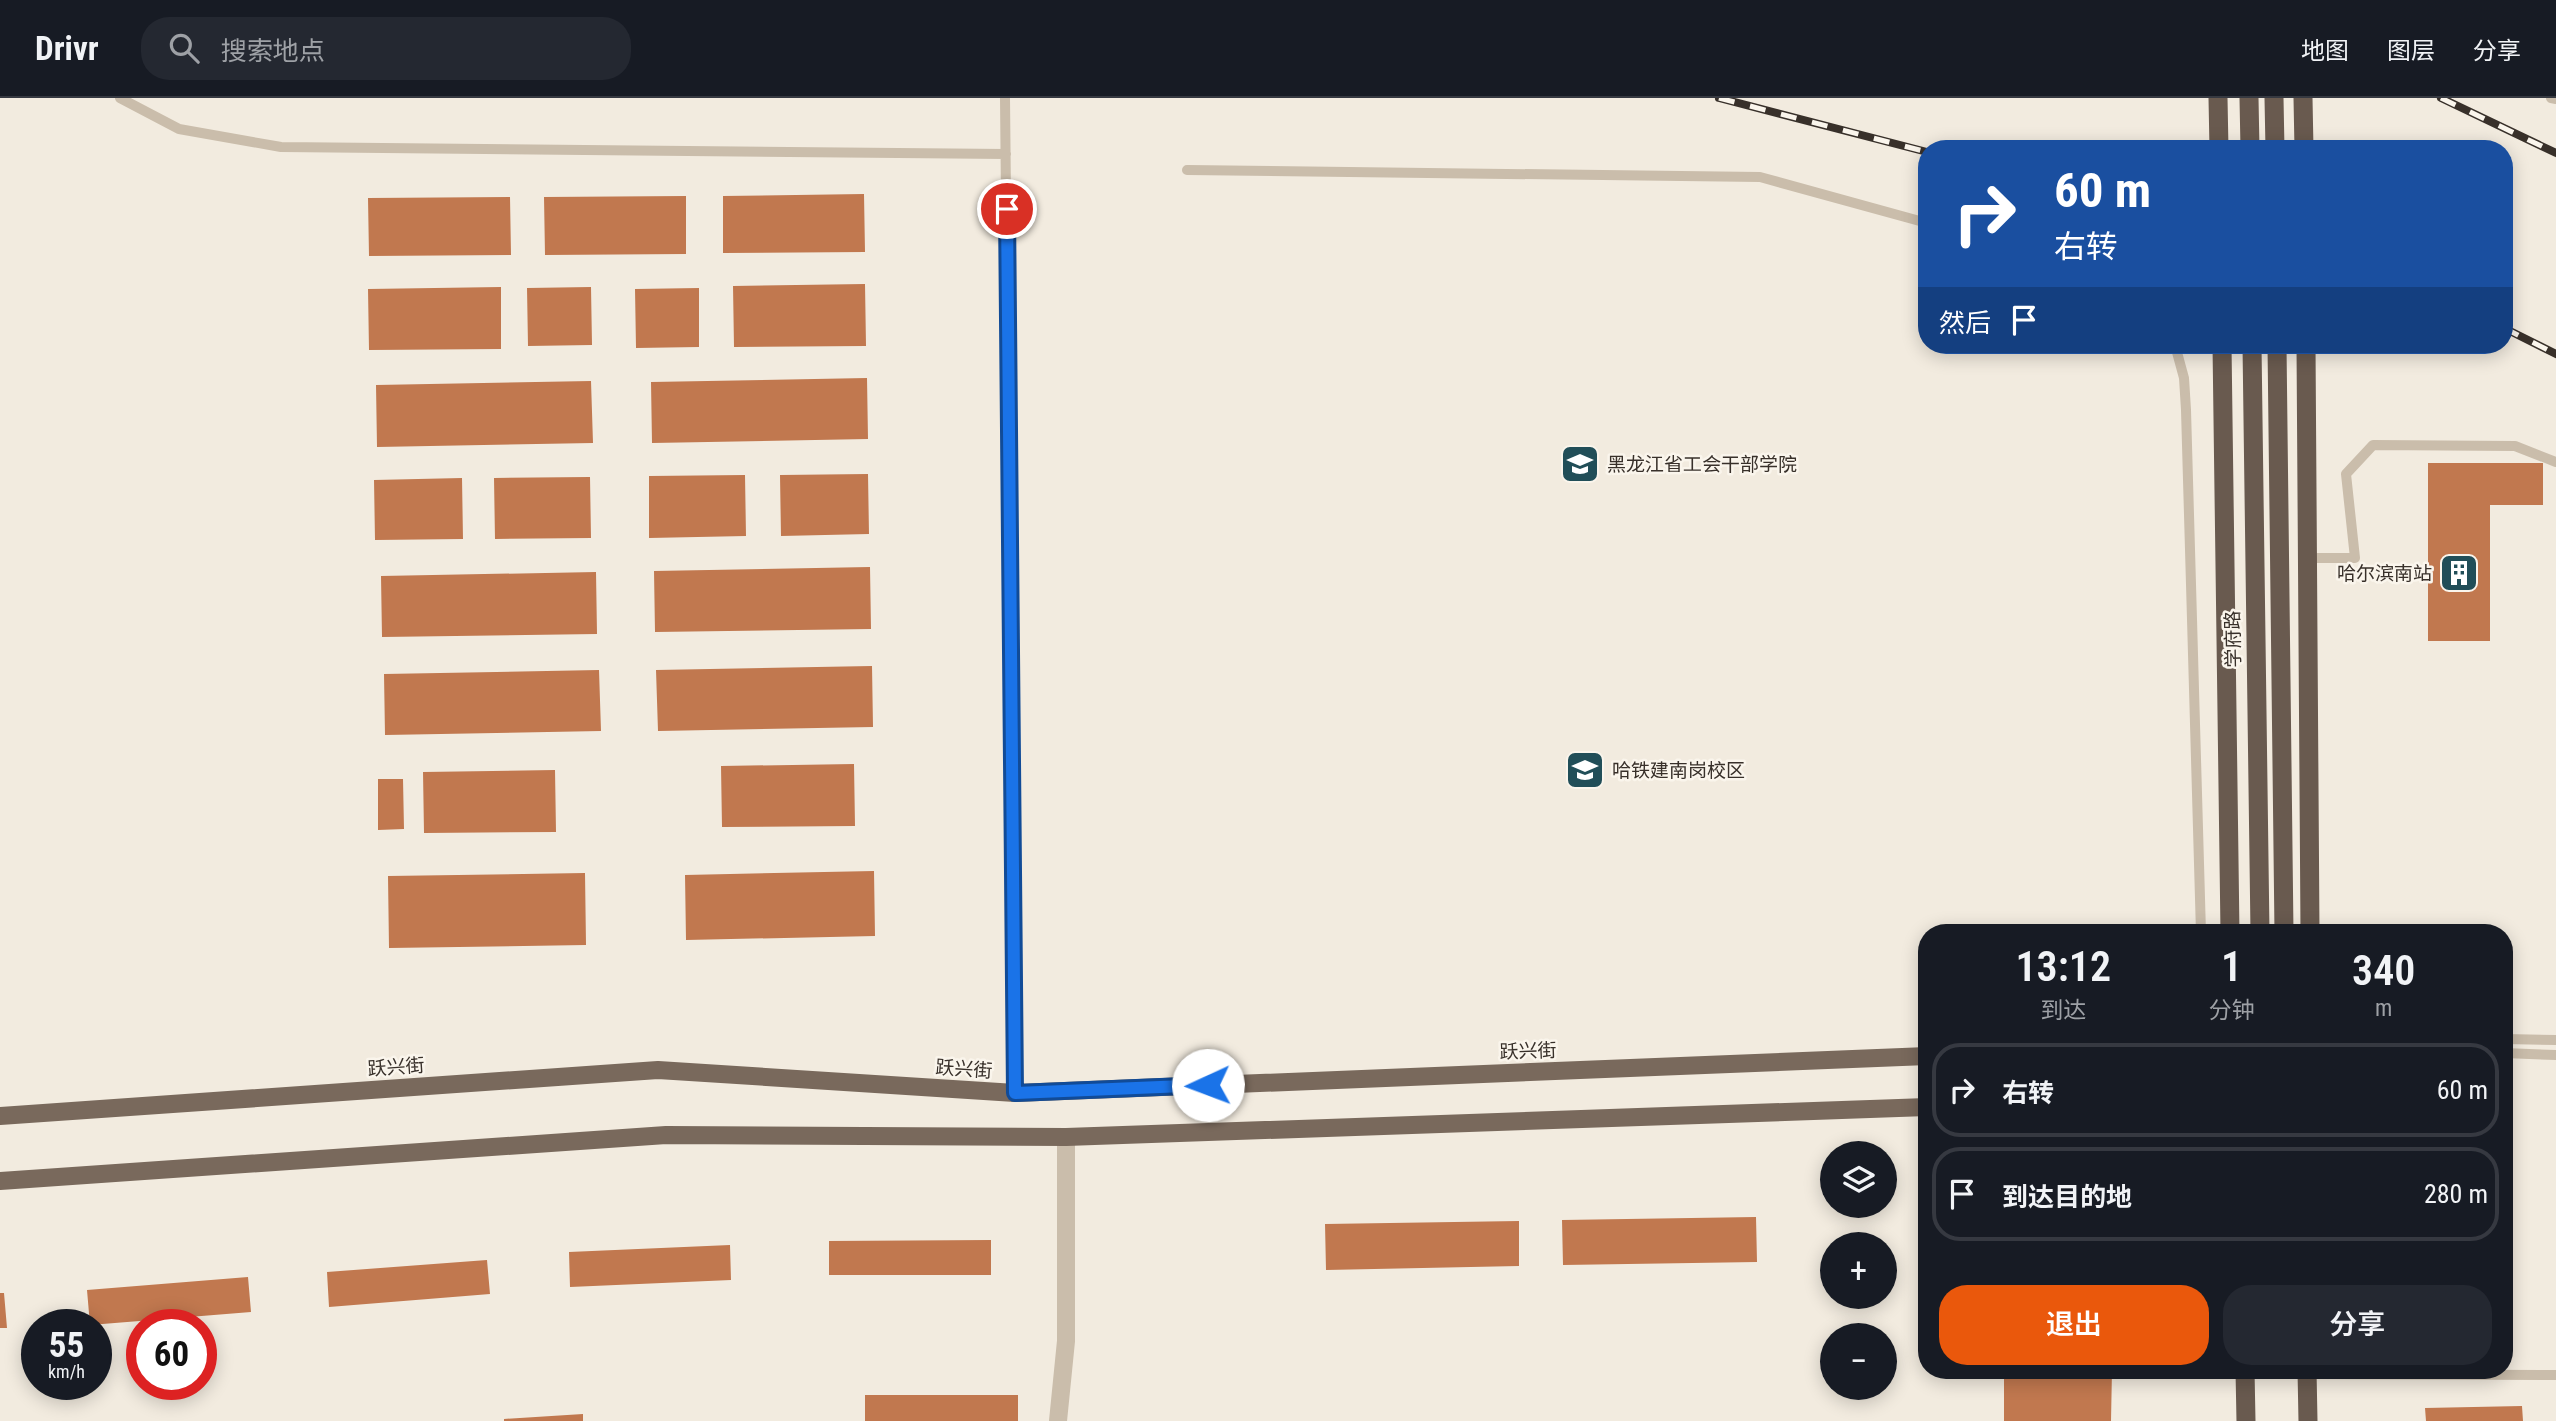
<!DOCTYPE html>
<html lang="zh">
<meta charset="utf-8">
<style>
:root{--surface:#171b24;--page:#242831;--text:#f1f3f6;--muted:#9ea1a6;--line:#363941;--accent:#ea580c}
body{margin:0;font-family:"Roboto Condensed","Noto Sans SC",sans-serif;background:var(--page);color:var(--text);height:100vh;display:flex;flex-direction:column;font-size:26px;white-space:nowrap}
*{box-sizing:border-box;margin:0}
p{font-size:23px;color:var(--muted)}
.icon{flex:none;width:38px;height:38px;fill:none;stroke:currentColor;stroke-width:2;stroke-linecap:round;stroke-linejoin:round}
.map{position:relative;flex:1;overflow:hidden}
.sheet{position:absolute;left:1918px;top:826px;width:595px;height:455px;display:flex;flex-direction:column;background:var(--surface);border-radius:28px;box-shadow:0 4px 18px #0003}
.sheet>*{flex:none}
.banner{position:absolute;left:1918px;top:42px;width:595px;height:214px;border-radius:28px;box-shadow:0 4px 18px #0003;background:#1a4fa0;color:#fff;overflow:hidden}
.tools{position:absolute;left:1820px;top:1043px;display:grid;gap:14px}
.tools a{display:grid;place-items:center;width:77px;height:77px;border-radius:50%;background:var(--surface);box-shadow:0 4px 18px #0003;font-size:35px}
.speed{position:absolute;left:21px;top:1211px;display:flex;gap:14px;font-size:35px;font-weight:700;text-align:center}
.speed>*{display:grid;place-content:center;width:91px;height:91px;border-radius:50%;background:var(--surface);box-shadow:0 4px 18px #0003;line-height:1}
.speed small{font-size:18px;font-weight:400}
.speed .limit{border:10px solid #d22;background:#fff;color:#111}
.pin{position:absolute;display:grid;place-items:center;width:60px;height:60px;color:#fff;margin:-30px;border:4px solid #fff;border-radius:50%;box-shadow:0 2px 7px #0007}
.me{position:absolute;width:77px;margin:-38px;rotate:268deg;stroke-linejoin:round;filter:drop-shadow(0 0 5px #0008)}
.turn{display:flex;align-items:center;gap:24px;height:147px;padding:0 21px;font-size:32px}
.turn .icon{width:91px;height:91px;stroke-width:2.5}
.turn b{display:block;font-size:49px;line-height:60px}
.then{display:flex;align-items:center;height:66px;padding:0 21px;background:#0003;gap:14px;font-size:26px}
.eta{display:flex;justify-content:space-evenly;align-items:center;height:119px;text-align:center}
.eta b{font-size:42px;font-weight:600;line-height:49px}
.cta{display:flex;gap:14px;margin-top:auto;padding:14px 21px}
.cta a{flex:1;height:80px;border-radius:28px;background:var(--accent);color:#fff;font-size:28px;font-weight:600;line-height:80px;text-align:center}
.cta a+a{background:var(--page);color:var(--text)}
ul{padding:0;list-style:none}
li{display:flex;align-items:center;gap:21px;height:94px;margin:0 14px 10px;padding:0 7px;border:4px solid var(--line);border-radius:28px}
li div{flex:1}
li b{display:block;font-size:26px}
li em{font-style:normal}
header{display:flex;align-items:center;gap:42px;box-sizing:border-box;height:98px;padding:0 35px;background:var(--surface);border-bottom:2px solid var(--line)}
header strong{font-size:33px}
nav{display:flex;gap:38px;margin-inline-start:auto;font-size:24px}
.search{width:490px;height:63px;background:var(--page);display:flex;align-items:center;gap:18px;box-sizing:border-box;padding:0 24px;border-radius:28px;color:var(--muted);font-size:26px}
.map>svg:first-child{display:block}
.building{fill:#c1784f}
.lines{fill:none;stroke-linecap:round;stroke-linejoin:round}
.service{stroke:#cabdab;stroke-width:10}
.minor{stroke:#cabdab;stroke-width:18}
.primary{stroke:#79695c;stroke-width:18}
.trunk{stroke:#695a4f;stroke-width:19}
.rail-casing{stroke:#38302a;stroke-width:8}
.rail{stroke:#faf5ec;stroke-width:5;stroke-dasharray:16;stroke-linecap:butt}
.route-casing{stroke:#114b97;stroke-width:18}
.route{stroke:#1a73e8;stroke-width:12}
.labels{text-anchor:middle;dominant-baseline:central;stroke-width:5;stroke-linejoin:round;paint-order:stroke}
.poi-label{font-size:19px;fill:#38302a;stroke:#faf5ec;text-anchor:start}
.street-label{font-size:19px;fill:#38302a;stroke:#faf5ec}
</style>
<header>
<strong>Drivr</strong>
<div class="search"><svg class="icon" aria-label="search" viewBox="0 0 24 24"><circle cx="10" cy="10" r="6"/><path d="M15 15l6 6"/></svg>搜索地点</div>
<nav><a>地图</a><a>图层</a><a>分享</a></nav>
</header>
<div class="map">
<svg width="2556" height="1323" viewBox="0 0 2556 1323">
<rect width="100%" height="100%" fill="#f2ebdf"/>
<!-- building -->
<path class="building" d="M864 96 865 154 723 155V98Z
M686 98V156L545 157 544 99Z
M510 99 511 157 369 158 368 100Z
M865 186 866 248 734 249 733 188Z
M501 189V251L369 252 368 191Z
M591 189 592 247 528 248 527 190Z
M699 190V249L636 250 635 191Z
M867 280 868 341 652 345 651 284Z
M591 283 593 345 377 349 376 287Z
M2428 365H2543V407H2490V543H2428Z
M868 376 869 436 781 438 780 377Z
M745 377 746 438 649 440V378Z
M590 379 591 440 495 441 494 380Z
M462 380 463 441 375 442 374 382Z
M870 469 871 531 655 534 654 473Z
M596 474 597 536 382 539 381 478Z
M872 568 873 629 658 633 656 572Z
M599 572 601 633 385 637 384 576Z
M854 666 855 728 722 729 721 668Z
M555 672 556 734 424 735 423 674Z
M378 681H403L404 731 378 732Z
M874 773 875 838 686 842 685 777Z
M585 775 586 847 389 850 388 778Z
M1756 1119 1757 1164 1563 1167 1562 1122Z
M1519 1123V1168L1326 1172 1325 1126Z
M991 1142V1177H829V1143Z
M730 1147 731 1182 570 1189 569 1154Z
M487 1162 490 1196 329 1209 327 1174Z
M248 1179 251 1214 90 1227 87 1192Z
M0 1195H4L7 1230H0Z
M2004 1272H2112L2111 1323H2004Z
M865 1297H1018V1323H865Z
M2522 1308 2523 1323H2426L2425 1310Z
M583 1316V1323H504V1321Z"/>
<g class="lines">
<!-- service -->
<path class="service" d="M120 0 179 31 281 49 1006 56
M1005 0 1015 995
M2551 0 2556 1
M1187 72 1760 79 1927 125
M2175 247 2184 280 2186 312 2201 835
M2309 460H2355L2346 376 2373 347 2515 348 2556 364
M2504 941 2556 942
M2504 955 2556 957
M2307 1276 2556 1277"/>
<!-- minor -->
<path class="minor" d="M1058 1323 1066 1243V1039"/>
<!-- primary -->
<path class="primary" d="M0 1018 658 972 1015 995 1927 958
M0 1083 666 1037 1066 1039 1927 1009"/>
<!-- trunk -->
<path class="trunk" d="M2218 0 2219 51
M2249 0 2250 51
M2274 0 2275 51
M2303 0 2304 51
M2222 247 2230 835
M2252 247 2260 835
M2277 247 2284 835
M2306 247 2310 835
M2245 1272 2246 1323
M2307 1272 2308 1323"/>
<defs>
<path id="rail" d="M1719 0 1927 54
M2441 0 2556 55
M2504 230 2556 256"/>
</defs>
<!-- rail casing -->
<use href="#rail" class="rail-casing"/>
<!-- rail -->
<use href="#rail" class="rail"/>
</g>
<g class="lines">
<defs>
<path id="route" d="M1007 111 1015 995 1208 987"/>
</defs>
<!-- route casing -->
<use href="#route" class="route-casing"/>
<!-- route -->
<use href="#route" class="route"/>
</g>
<!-- icons -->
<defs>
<symbol id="university-square" viewBox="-11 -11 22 22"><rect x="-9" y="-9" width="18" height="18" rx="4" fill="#214e58" stroke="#faf5ec"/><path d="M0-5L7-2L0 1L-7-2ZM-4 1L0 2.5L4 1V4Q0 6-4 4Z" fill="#fff"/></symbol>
<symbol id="building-square" viewBox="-11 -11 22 22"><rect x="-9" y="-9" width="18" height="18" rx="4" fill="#214e58" stroke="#faf5ec"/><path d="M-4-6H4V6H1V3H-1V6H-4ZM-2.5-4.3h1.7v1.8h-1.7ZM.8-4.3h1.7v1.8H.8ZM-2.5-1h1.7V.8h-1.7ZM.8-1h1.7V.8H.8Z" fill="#fff"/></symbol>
<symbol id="school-square" viewBox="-11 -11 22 22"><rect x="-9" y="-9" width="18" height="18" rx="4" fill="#214e58" stroke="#faf5ec"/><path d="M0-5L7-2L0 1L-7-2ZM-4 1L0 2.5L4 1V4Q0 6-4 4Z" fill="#fff"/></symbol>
</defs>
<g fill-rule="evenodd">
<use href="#university-square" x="1558" y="344" width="44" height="44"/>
<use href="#building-square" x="2437" y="453" width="44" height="44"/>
<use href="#school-square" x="1563" y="650" width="44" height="44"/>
</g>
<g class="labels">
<!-- poi labels -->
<g class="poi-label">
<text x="1607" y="366">黑龙江省工会干部学院</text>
<text x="2432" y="475" text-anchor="end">哈尔滨南站</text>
<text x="1612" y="672">哈铁建南岗校区</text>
</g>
<!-- street labels -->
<g class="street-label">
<text transform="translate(2233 541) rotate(-91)">学府路</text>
<text transform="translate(1528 953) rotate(-2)">跃兴街</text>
<text transform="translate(396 969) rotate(-4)">跃兴街</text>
<text transform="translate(964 971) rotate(4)">跃兴街</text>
</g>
</g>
</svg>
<div class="tools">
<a><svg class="icon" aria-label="layers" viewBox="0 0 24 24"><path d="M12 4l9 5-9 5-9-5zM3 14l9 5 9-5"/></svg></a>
<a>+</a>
<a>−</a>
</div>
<div class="speed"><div>55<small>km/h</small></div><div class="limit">60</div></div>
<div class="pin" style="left:1007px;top:111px;background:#d93025"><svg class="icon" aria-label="arrive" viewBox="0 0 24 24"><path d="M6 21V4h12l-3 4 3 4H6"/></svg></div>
<svg class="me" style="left:1208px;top:987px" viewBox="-20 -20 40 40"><circle r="19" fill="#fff"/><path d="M0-13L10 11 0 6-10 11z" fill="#1a73e8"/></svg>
<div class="banner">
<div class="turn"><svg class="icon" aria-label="right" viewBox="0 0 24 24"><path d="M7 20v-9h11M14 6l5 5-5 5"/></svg><div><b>60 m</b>右转</div></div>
<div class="then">然后<svg class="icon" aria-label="arrive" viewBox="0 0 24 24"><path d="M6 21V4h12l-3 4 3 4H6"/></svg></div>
</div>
<section class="sheet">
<div class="eta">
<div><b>13:12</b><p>到达</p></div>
<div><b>1</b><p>分钟</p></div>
<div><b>340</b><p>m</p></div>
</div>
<ul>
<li><svg class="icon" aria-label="right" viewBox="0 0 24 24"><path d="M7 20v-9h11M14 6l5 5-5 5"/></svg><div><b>右转</b></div><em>60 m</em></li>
<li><svg class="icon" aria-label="arrive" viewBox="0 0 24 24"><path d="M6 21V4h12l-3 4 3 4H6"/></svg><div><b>到达目的地</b></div><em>280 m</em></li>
</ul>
<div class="cta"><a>退出</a><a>分享</a></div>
</section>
</div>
